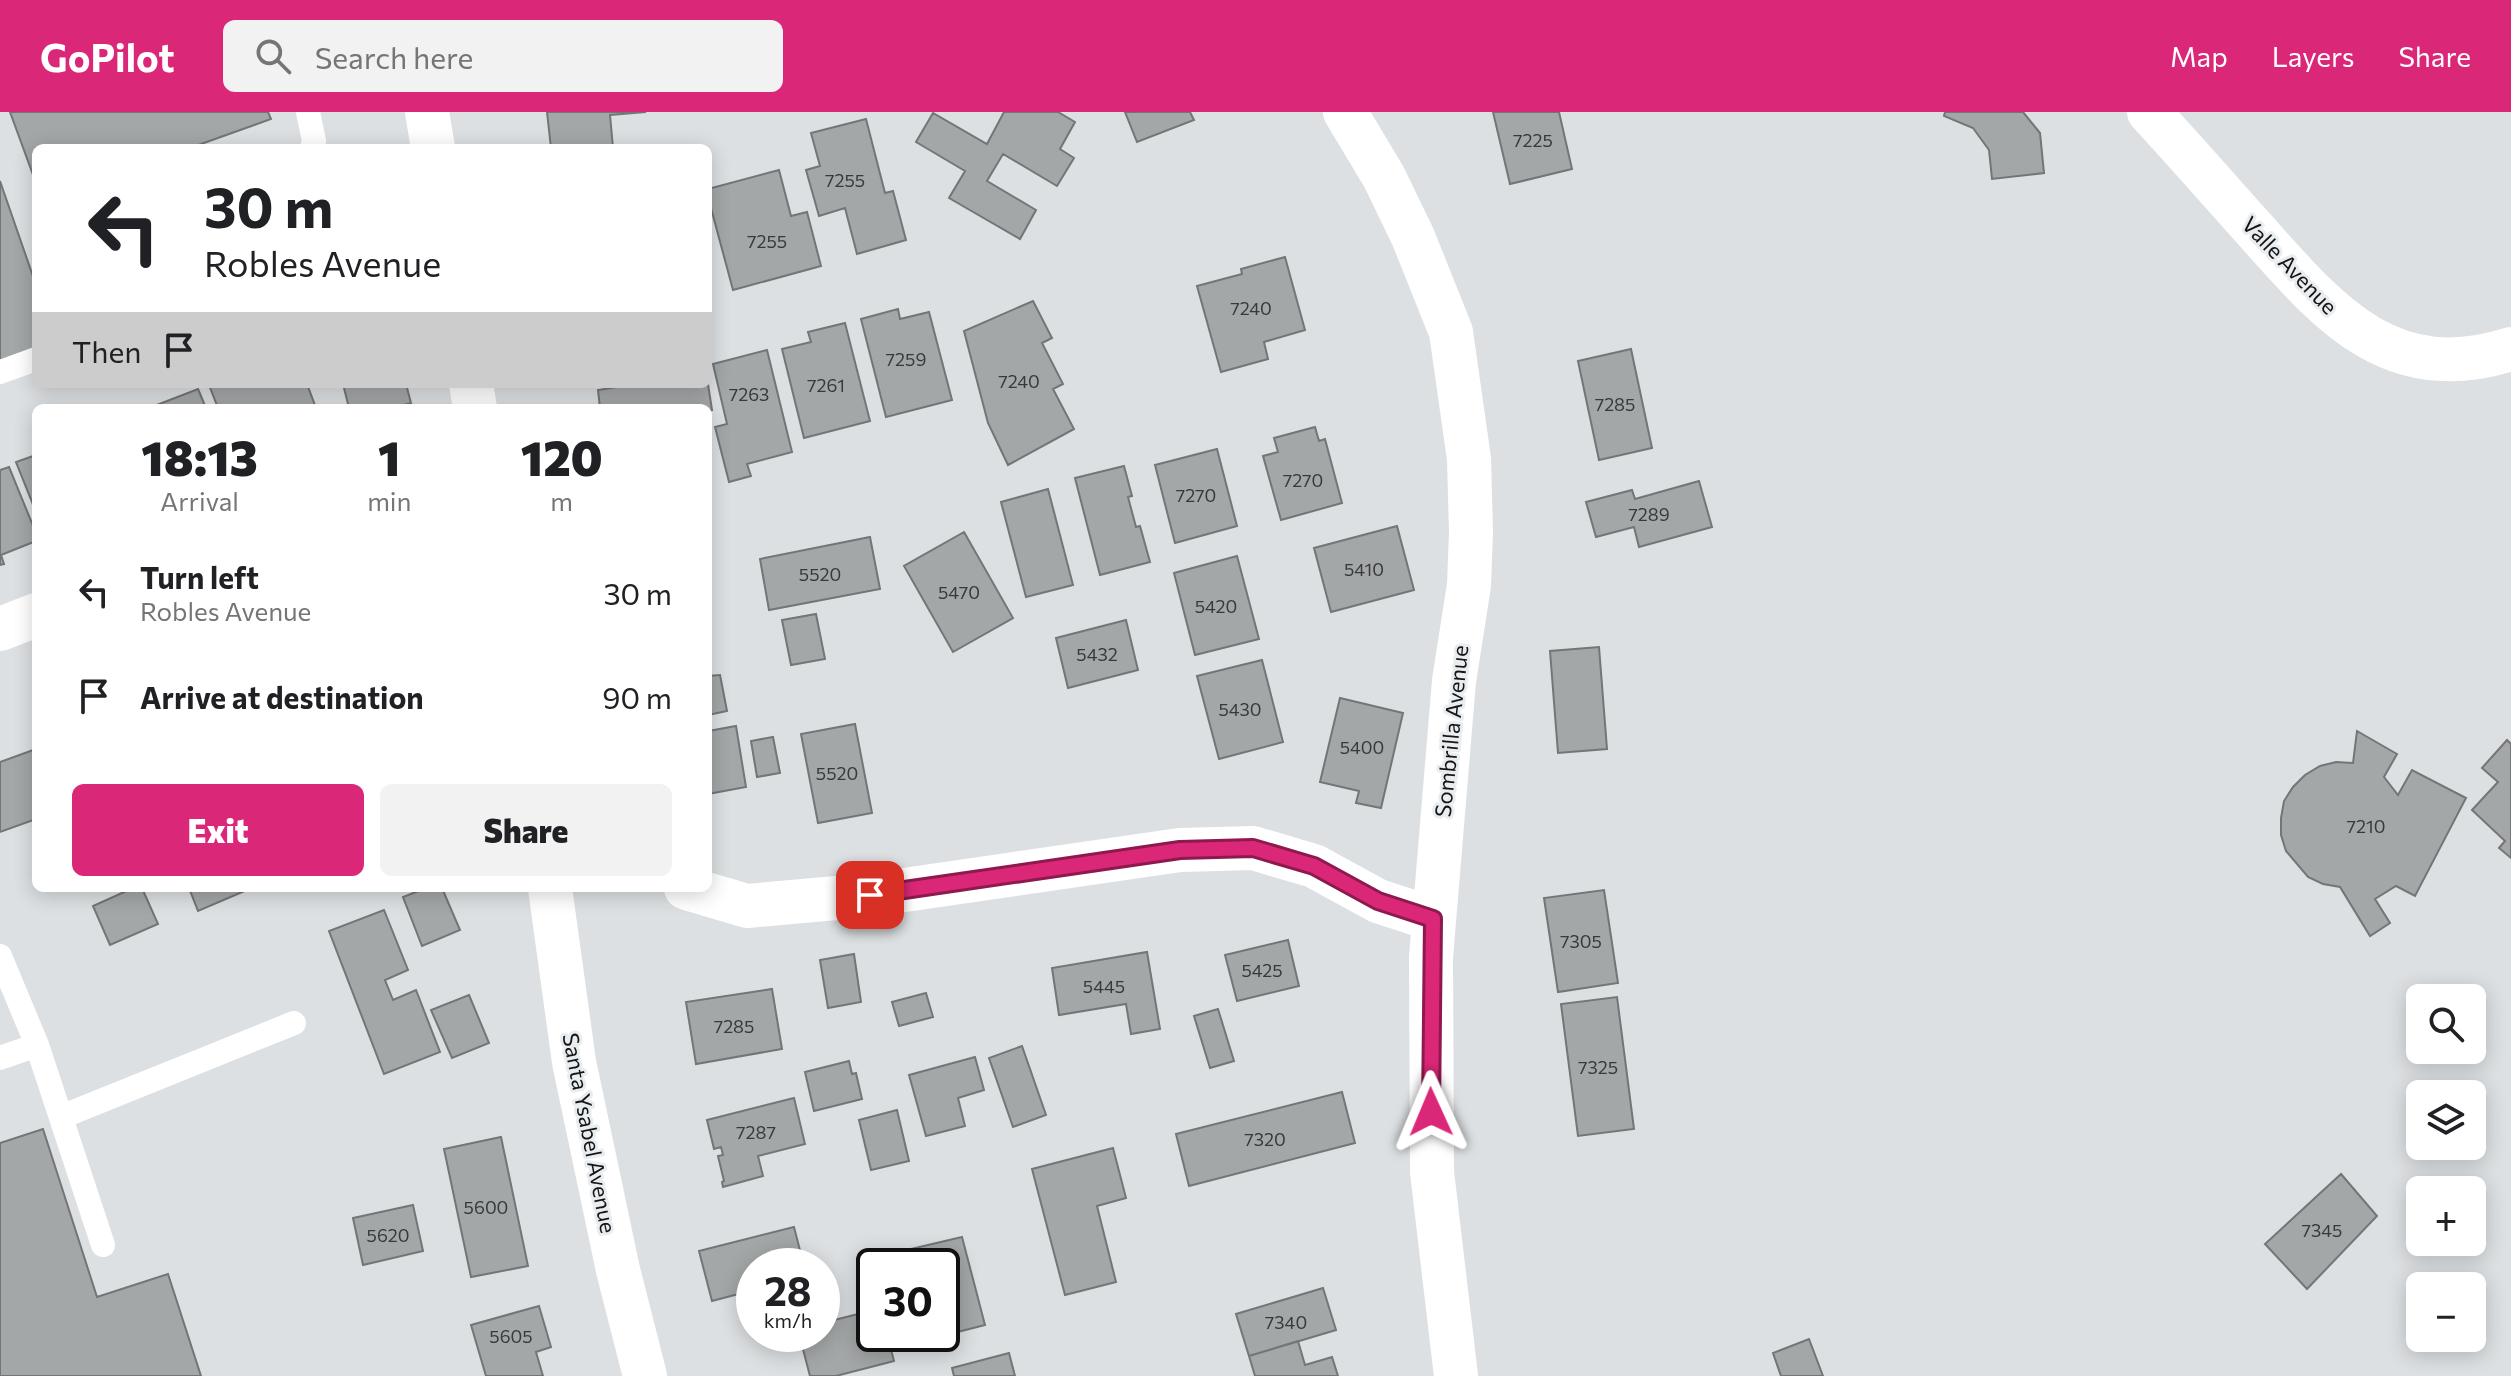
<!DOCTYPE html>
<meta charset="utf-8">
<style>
:root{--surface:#fff;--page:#f2f2f2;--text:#202124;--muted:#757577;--accent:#db2777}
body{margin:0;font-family:Commissioner,sans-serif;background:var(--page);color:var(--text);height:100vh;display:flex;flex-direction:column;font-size:30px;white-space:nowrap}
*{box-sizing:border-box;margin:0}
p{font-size:26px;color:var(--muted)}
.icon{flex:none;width:44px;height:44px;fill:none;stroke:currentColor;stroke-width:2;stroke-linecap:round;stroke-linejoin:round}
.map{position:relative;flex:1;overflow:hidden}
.panel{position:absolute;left:32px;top:292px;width:680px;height:488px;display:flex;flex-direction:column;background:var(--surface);border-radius:12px;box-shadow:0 4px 20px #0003}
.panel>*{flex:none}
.guide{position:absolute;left:32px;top:32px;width:680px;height:244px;border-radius:12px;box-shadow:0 4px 20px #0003;background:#fff;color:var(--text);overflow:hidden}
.fabs{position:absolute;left:2406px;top:872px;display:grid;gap:16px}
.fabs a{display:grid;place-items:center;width:80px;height:80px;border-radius:12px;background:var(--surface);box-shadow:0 4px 20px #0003;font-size:40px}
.speed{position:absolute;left:736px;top:1136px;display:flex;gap:16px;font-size:40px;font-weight:700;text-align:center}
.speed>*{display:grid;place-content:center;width:104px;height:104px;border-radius:50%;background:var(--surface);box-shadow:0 4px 20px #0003;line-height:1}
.speed small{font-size:20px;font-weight:400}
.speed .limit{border:4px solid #111;border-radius:12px;background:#fff;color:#111}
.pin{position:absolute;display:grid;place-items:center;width:68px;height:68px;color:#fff;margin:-34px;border-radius:16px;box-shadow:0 4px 12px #0006}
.me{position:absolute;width:88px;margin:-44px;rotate:359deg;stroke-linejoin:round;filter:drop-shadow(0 0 6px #0008)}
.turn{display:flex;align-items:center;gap:28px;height:168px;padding:0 40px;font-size:36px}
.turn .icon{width:104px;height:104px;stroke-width:2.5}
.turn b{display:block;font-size:56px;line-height:68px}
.then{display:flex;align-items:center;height:76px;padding:0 40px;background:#0003;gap:16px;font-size:30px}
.eta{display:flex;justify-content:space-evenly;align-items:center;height:136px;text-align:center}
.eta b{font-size:48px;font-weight:800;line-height:56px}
.action{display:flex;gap:16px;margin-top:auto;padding:16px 40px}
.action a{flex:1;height:92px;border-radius:12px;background:var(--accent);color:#fff;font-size:32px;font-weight:800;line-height:92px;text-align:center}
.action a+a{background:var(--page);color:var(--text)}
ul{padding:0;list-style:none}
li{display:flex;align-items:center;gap:24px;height:104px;padding:0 40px}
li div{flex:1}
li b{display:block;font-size:30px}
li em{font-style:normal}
header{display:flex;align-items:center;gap:48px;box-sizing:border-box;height:112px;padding:0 40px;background:var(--accent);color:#fff}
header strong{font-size:38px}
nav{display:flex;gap:44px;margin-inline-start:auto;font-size:28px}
.search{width:560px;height:72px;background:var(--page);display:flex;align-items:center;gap:20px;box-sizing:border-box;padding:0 28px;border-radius:12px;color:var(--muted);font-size:30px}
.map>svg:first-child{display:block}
.building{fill:#a4a7a8;stroke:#737577;stroke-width:2}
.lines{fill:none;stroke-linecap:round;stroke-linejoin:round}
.lane{stroke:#fff;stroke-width:24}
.street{stroke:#fff;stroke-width:44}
.route-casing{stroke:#8e194d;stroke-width:20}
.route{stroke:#db2777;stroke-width:14}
.labels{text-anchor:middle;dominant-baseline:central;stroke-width:6;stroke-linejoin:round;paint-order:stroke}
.number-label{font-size:18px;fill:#383a3a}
.street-label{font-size:22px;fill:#141516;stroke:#eaedef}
</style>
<header>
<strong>GoPilot</strong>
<div class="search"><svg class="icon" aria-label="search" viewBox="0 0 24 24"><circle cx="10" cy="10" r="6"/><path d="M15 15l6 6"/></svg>Search here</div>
<nav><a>Map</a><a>Layers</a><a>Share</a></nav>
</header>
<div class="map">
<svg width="2511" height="1264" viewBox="0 0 2511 1264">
<rect width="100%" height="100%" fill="#dde0e2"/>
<!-- building -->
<path class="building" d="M10 0H268L271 7 190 36H36V71Z
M547 0H646L610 3 613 36H551Z
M1004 0H1058L1075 10 1060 37 1074 46 1057 74 1003 42 987 69 1036 98 1020 127 949 86 965 59 916 30 933 1 987 32Z
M1125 0H1190L1194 8 1137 30Z
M1493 0H1559L1572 57 1510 72Z
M1945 0H2023L2040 21 2044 61 1992 67 1989 38 1973 16 1944 4Z
M866 7 885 81 893 79 906 128 857 142 845 96 819 104 806 58 820 54 811 21Z
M779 58 791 104 807 100 821 154 733 178 708 85V77Z
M0 69 36 173V236L0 248Z
M1285 145 1305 218 1264 230 1268 247 1221 260 1197 174 1242 162 1241 157Z
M1033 189 1052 226 1042 231 1063 272 1053 277 1074 317 1008 353 988 311 964 219Z
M898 197 900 207 929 200 952 288 886 305 861 207Z
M845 211 870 309 804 326 782 237 811 230 808 220Z
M1631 237 1652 336 1599 348 1578 249Z
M767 238 792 340 747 352 751 364 729 370 715 315 727 312 713 252Z
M211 272H307L316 296H218L209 273Z
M343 272H406L411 291 392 296H349Z
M636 272H708L712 298 600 296 598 278Z
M198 277 206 296H149Z
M1315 315 1319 329 1325 327 1342 391 1281 408 1263 344 1278 340 1274 326Z
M1217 337 1237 414 1175 431 1155 353Z
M36 343V400L16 350Z
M1124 354 1132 384 1128 385 1136 415 1140 414 1150 450 1100 463 1075 366Z
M9 355 36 421V429L1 443 4 452 0 453V358Z
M1699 369 1712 415 1639 435 1634 415 1596 425 1586 390 1632 378 1635 387Z
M1048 377 1073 473 1026 485 1001 390Z
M1397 414 1414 478 1331 500 1314 436Z
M964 420 1013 506 953 540 904 454Z
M870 425 880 477 769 498 760 447Z
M1237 444 1259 527 1195 543 1174 461Z
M816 502 825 547 791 553 782 508Z
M1126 508 1138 558 1068 576 1056 526Z
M1599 535 1607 637 1558 641 1550 539Z
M1262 548 1283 630 1219 647 1197 564Z
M720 563 727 599 708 603V564Z
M1340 586 1403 601 1381 696 1356 691 1359 679 1320 670Z
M855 612 872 701 818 711 801 622Z
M736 614 746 675 708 682V619Z
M2357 619 2397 642 2384 665 2398 683 2412 658 2466 686 2415 784 2396 774 2375 787 2390 811 2370 824 2340 775 2323 772 2308 765 2286 739 2281 723V706L2284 689 2293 675 2305 663 2320 654 2336 650 2353 651Z
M773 625 780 661 757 665 751 629Z
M2507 628 2511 632V746L2499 736 2505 729 2472 698 2498 670 2482 656Z
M36 637V707L0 720V650Z
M133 776H142L158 812 110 833 93 794Z
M189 776H246L247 778 198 799Z
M426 776H442L460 818 422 834 403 785Z
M1604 778 1618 871 1558 880 1544 786Z
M384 798 408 858 385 868 393 888 416 878 440 940 384 962 329 819Z
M1288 828 1299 874 1237 889 1225 843Z
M1147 840 1160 917 1131 922 1126 892 1059 903 1052 856Z
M854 842 861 890 828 896 820 848Z
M772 877 782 937 696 952 686 890Z
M926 881 933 905 899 914 892 890Z
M469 883 489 931 452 946 431 898Z
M1617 885 1634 1017 1578 1024 1561 892Z
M1218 897 1234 949 1210 956 1194 904Z
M1022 934 1046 1003 1013 1015 989 946Z
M975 945 984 978 958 986 965 1014 926 1024 909 963Z
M849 949 852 962 856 961 862 987 814 999 805 960Z
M1342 980 1355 1031 1189 1074 1176 1022Z
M794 986 805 1032 758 1044 763 1064 723 1075 722 1070 724 1069 718 1044 723 1043 721 1035 714 1037 707 1008Z
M897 998 909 1049 871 1058 859 1008Z
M43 1017 97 1185 168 1162 201 1264H0V1031Z
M501 1025 528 1154 471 1165 444 1037Z
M1113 1036 1126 1086 1097 1094 1116 1170 1065 1183 1032 1057Z
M2341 1062 2377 1104 2307 1177 2265 1132Z
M413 1093 423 1139 363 1153 353 1106Z
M794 1115 804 1154H754V1178L712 1189 699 1139Z
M962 1125 985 1213 934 1226 933 1222H942V1154H916L911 1137Z
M1323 1176 1336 1218 1249 1244 1236 1202Z
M539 1194 551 1235 536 1240 543 1264H486L471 1213Z
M874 1198V1222H887L894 1249 836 1264H810L799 1222H822V1211Z
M1809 1227 1823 1264H1781L1773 1241Z
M1298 1229 1305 1253 1332 1245 1338 1264H1255L1249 1244Z
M1009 1241 1015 1264H954L952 1256Z"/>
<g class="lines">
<!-- lane -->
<path class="lane" d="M308 0 314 29 312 36
M0 260 36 247
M0 844 37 933
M0 946 37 933 103 1133
M61 1005 294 911"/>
<!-- street -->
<path class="street" d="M427 0 433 36
M1345 0 1384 65 1413 125 1451 220 1469 347 1471 420 1469 473 1454 569 1431 845 1432 1060 1456 1264
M2149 0C2185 39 2220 79 2255 118 2328 200 2390 276 2511 237
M471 272 475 296
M0 517 36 503
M550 776 574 950 618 1158 645 1264
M686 776 747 794 870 783 1180 738 1253 736 1314 754 1378 789 1433 807"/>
</g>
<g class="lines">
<defs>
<path id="route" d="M870 783 1180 738 1253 736 1314 754 1378 789 1433 807 1431 1000"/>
</defs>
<!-- route casing -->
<use href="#route" class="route-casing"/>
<!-- route -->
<use href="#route" class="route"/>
</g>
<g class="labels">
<!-- number labels -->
<g class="number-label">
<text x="1533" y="28">7225</text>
<text x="845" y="68">7255</text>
<text x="767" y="129">7255</text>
<text x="1251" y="196">7240</text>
<text x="906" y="247">7259</text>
<text x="1019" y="269">7240</text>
<text x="826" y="273">7261</text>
<text x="749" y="282">7263</text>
<text x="1615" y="292">7285</text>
<text x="1303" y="368">7270</text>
<text x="1196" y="383">7270</text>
<text x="1649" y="402">7289</text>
<text x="1364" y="457">5410</text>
<text x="820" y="462">5520</text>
<text x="959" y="480">5470</text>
<text x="1216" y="494">5420</text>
<text x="1097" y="542">5432</text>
<text x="1240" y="597">5430</text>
<text x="1362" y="635">5400</text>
<text x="837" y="661">5520</text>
<text x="2366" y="714">7210</text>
<text x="1581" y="829">7305</text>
<text x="1262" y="858">5425</text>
<text x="1104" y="874">5445</text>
<text x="734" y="914">7285</text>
<text x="1598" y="955">7325</text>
<text x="756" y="1020">7287</text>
<text x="1265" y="1027">7320</text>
<text x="486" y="1095">5600</text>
<text x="2322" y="1118">7345</text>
<text x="388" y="1123">5620</text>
<text x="1286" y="1210">7340</text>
<text x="511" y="1224">5605</text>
</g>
<!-- street labels -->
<g class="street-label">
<text transform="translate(2290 153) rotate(46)">Valle Avenue</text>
<text transform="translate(1451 619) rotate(-84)">Sombrilla Avenue</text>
<text transform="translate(590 1021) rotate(79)">Santa Ysabel Avenue</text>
</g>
</g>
</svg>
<div class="fabs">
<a><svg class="icon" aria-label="search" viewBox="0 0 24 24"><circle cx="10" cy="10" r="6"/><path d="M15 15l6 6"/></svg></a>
<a><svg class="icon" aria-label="layers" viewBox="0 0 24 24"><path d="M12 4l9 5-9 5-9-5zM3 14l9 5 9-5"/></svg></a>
<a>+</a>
<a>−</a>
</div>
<div class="speed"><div>28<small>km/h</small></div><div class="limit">30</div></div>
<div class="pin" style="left:870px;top:783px;background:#d93025"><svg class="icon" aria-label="arrive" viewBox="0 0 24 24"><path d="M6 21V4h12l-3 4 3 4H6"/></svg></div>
<svg class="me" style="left:1431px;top:1000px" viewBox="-20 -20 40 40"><path d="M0-17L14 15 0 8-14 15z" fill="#db2777" stroke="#fff" stroke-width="4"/></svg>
<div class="guide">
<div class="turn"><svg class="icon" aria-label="left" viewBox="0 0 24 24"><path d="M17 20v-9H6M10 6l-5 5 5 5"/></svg><div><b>30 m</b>Robles Avenue</div></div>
<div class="then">Then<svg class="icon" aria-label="arrive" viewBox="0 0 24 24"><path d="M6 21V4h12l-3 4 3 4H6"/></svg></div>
</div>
<section class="panel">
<div class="eta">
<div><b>18:13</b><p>Arrival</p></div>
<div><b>1</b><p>min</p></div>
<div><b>120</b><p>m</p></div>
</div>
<ul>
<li><svg class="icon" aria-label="left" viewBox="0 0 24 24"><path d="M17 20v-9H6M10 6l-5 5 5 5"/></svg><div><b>Turn left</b><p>Robles Avenue</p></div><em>30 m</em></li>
<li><svg class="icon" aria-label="arrive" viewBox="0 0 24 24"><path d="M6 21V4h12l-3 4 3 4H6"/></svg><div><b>Arrive at destination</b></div><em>90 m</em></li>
</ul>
<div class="action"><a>Exit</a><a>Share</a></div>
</section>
</div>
